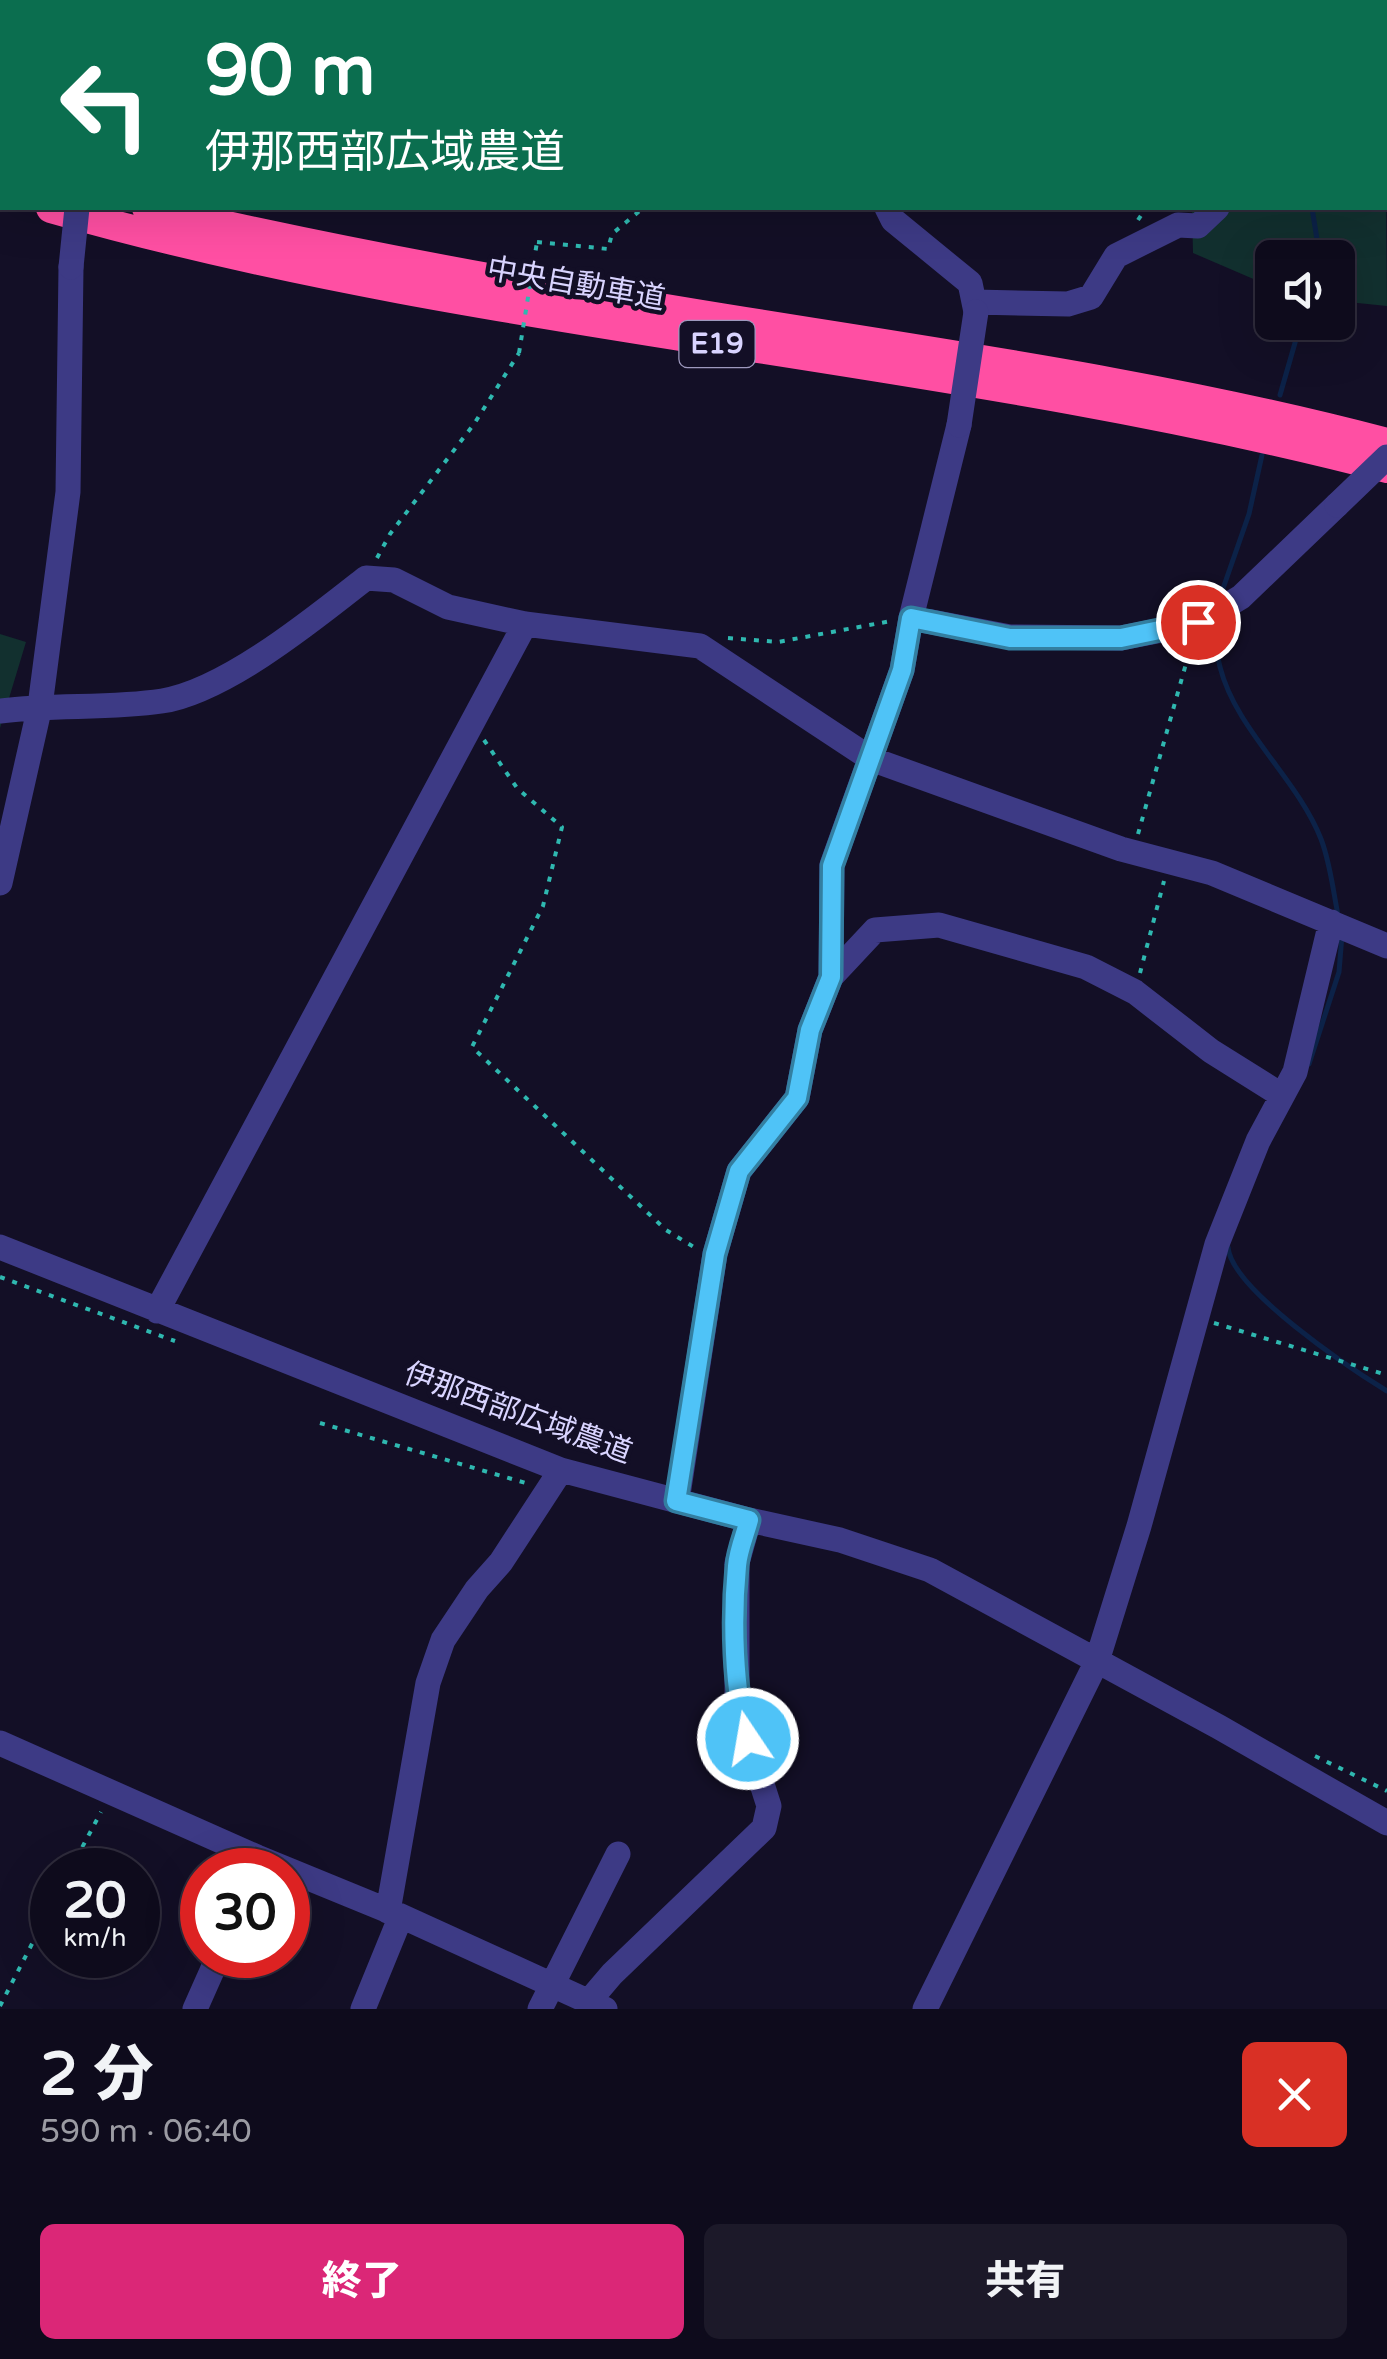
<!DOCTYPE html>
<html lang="ja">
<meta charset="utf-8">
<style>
:root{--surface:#0e0b1c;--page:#1c1929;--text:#f1f3f6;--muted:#9b9ba3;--line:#2e2b3b;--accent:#db2777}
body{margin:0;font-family:"Varela Round","Noto Sans JP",sans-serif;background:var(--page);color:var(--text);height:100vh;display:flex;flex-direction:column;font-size:38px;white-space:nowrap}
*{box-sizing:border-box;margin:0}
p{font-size:32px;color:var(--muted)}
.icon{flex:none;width:55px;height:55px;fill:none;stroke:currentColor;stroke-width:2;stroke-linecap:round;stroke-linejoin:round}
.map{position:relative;height:2009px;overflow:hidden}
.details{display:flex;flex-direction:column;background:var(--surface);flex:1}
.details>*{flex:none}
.guide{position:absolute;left:0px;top:0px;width:1388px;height:210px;box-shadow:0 10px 40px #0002,0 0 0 2px var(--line);background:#0b6e4f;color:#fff;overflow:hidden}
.buttons{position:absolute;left:1255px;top:240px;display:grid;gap:20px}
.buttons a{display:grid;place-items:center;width:100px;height:100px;border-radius:15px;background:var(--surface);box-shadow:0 10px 40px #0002,0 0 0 2px var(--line);font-size:50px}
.speed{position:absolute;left:30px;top:1848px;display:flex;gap:20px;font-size:50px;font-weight:700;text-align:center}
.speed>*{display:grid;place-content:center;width:130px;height:130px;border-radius:50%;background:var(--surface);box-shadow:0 10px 40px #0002,0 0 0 2px var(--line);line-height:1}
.speed small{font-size:25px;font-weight:400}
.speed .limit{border:15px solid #d22;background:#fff;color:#111}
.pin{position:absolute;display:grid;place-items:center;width:85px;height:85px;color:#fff;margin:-42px;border:5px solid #fff;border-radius:50%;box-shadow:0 2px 10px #0007}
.me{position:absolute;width:110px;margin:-55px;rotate:348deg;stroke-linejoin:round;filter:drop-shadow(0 0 8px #0008)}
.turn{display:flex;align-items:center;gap:35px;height:210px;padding:0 40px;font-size:45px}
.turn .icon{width:130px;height:130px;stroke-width:2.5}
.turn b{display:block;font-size:70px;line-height:85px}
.round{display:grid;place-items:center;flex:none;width:105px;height:105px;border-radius:15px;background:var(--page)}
.overview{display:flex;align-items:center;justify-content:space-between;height:170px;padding:0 40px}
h1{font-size:60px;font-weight:800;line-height:75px}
.cta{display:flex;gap:20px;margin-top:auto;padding:20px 40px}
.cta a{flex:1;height:115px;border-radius:15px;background:var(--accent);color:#fff;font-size:40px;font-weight:800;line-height:115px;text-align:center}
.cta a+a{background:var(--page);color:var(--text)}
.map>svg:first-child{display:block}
.green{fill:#12302f}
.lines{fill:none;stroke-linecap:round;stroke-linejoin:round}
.stream{stroke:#0c2248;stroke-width:5}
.path{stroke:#2fb8b0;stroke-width:4;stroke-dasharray:5 8;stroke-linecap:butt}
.minor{stroke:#3d3a85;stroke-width:25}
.highway{stroke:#ff4fa3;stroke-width:30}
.path-bridge{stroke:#2fb8b0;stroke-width:4;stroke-dasharray:5 8;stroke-linecap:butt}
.minor-bridge{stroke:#3d3a85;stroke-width:25}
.route-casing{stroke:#337fa1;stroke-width:25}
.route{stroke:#4fc3f7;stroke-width:18}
.labels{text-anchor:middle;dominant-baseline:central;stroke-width:9;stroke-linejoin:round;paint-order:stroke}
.shield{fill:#130f26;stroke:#9e99be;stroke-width:2.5}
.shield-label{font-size:28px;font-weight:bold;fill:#d9d4ff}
.street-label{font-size:30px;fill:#d9d4ff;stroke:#130f26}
</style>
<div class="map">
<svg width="1387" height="2009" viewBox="0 0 1387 2009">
<rect width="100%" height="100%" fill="#130f26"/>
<!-- green -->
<path class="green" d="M1385 55 1387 306 1338 301V258H1272V287L1193 253 1192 208H1385Z
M0 634 26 642 0 728Z"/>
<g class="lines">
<!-- stream -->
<path class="stream" d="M1348 2 1349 0
M1312 208 1320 258
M1280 395 1301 322
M1219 600 1249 514 1262 455
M1218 621C1217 636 1216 653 1220 667 1236 730 1297 778 1321 839 1330 862 1333 890 1338 915
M1309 1064 1339 972 1342 935
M1228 1247C1231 1289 1351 1369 1387 1391"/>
<!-- path -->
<path class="path" d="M1061 0 1063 2
M1138 220 1146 208
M537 242 608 249 612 234 643 208
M377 558 390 534 474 424 519 353
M728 638 778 642 891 621
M484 740 517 788 562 827 543 906 472 1047 666 1230 697 1249
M1138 834 1191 646
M1140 973 1164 881
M0 1277 175 1341
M1214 1323 1387 1375
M320 1423 529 1484
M1315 1756 1387 1791
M70 1870 101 1812
M0 2006 52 1905"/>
<!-- minor -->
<path class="minor" d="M533 0 535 2
M128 2 129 0
M806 2 810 0
M1385 33 1387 30
M887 208 893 220 970 283 976 312
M974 302 1068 304 1091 297 1116 256 1178 225 1198 226 1217 208
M911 618 1010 637 1121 638 1198 623 1241 597 1337 505
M0 711C54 704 109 709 162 701 226 691 315 618 366 578L394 580 448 607 525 624 700 646 871 759 1121 849 1212 873 1387 946
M0 883 40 706 68 492 71 267
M831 977 875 930 939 925 1086 967 1135 992 1211 1051 1281 1095
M0 1247 561 1470 749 1520 840 1540 930 1570 1219 1727 1387 1823
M157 1311 525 624
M677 1501 715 1254 739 1171 797 1098 810 1030 831 977 832 865 902 670 911 618 959 425
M0 1743 257 1857 401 1916 605 2009
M388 1911 428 1683 443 1640 477 1589 501 1562 561 1470
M589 2001 612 1974 764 1828 769 1806 737 1706V1563L749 1520
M195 2009 219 1955
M363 2009 401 1916
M540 2009 618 1854
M925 2009 1097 1661 1139 1526 1217 1244 1258 1141 1295 1072 1331 922"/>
<!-- highway -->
<path class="highway" d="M0 166 2 167
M0 193 2 194
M51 208C488 333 947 353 1387 468
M147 208C328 250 512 284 696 314 927 352 1160 383 1387 443"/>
<!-- path-bridge -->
<path class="path-bridge" d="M519 353 537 242"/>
<!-- minor-bridge -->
<path class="minor-bridge" d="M71 267 77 208
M959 425 976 312
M1337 505 1387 457"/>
</g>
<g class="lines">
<defs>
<path id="route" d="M748 1739C733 1691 732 1617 737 1566 738 1551 745 1535 749 1520L676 1501 715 1254 739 1171 797 1098 810 1030 831 977 832 866 902 670 911 618 1010 638H1121L1198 622"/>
</defs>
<!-- route casing -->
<use href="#route" class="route-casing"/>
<!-- route -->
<use href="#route" class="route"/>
</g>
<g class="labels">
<!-- shield labels -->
<rect class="shield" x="679.5" y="321" width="75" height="46" rx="8"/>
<g class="shield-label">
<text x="717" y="344">E19</text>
</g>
<!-- street labels -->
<g class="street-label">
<text transform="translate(576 284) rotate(10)">中央自動車道</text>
<text transform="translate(518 1413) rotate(20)">伊那西部広域農道</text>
</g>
</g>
</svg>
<div class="buttons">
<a><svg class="icon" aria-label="sound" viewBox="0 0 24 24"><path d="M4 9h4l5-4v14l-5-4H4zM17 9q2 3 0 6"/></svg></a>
</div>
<div class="speed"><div>20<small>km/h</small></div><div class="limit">30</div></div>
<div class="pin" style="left:1198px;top:622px;background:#d93025"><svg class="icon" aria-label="arrive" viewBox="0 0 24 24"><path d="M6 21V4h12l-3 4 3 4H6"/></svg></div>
<svg class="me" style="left:748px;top:1739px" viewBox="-20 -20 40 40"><circle r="17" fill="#4fc3f7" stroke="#fff" stroke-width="3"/><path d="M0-11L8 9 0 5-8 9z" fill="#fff"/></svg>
<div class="guide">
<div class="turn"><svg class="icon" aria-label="left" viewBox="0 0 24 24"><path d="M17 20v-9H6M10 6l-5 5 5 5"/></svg><div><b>90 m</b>伊那西部広域農道</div></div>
</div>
</div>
<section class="details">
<div class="overview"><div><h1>2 分</h1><p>590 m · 06:40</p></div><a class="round" style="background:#d93025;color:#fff"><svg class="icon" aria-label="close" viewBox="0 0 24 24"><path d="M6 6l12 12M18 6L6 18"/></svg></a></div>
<div class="cta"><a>終了</a><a>共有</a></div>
</section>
